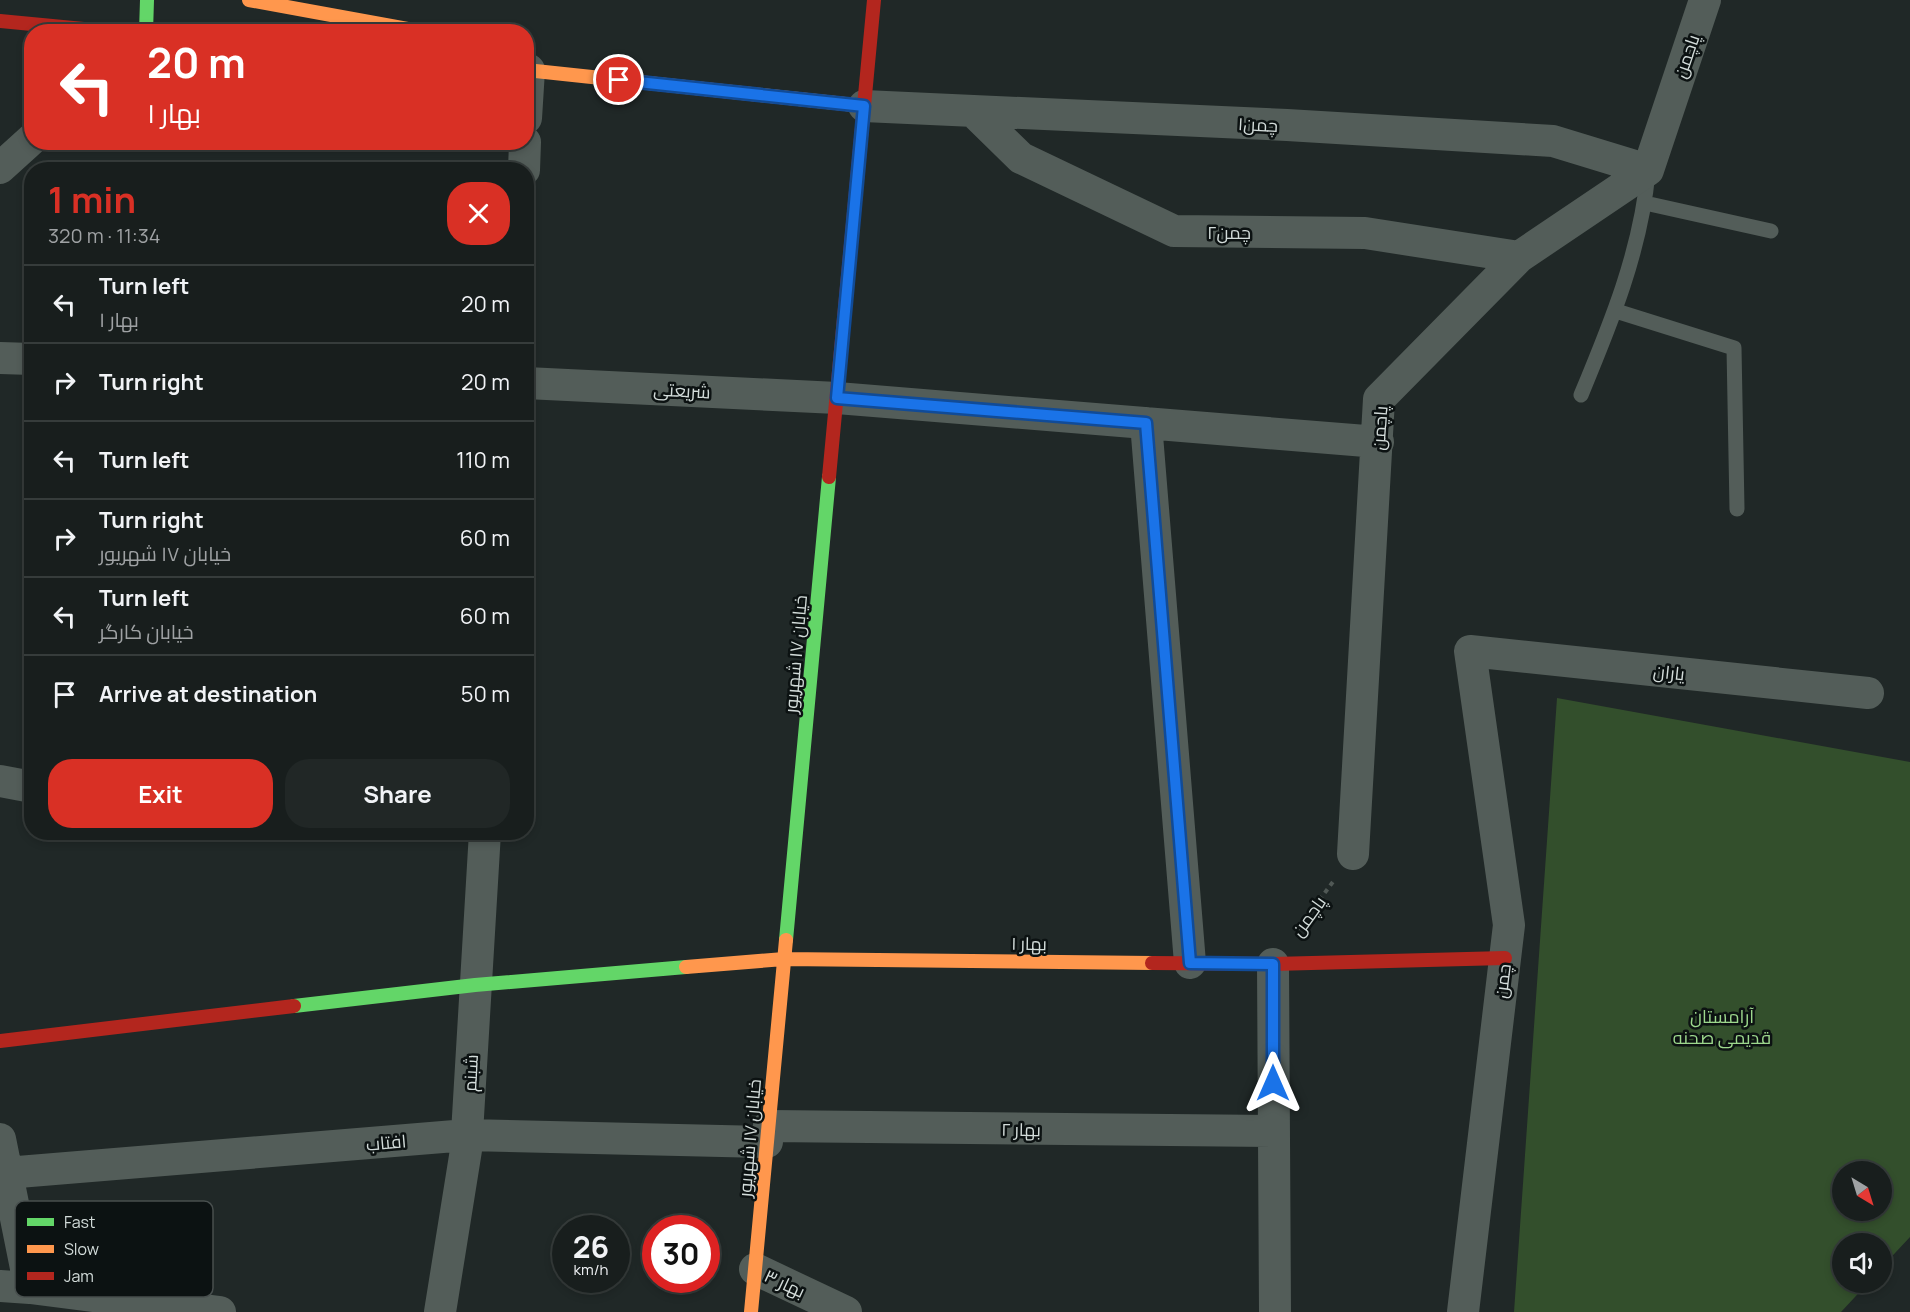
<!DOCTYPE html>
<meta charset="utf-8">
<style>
:root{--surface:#181e1d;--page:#212726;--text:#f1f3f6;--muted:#9fa2a4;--line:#363c3b;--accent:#d93025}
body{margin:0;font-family:Manrope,Cairo,sans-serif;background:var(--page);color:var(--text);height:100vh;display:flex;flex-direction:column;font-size:22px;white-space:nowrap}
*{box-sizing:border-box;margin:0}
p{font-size:20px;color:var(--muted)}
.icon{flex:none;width:33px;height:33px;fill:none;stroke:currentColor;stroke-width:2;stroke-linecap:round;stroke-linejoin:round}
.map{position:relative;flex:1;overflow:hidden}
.details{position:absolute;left:24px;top:162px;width:510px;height:678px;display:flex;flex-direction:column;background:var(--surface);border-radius:24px;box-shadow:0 3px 9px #0003,0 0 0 2px var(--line)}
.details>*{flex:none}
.top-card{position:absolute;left:24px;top:24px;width:510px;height:126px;border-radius:24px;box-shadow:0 3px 9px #0003,0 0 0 2px var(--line);background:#d93025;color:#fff;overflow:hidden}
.needle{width:39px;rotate:142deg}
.buttons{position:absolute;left:1832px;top:1161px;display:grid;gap:12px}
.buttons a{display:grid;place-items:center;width:60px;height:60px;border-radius:50%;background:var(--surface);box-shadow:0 3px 9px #0003,0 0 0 2px var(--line);font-size:30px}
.speed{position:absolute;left:552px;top:1215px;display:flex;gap:12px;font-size:30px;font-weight:700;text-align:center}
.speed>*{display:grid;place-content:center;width:78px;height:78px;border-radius:50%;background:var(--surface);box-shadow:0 3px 9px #0003,0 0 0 2px var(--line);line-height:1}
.speed small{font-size:15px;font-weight:400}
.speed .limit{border:9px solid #d22;background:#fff;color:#111}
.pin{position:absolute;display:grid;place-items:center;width:51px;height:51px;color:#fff;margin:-26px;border:3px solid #fff;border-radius:50%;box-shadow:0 2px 6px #0007}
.me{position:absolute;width:66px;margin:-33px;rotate:0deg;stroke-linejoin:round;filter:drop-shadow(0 0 4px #0008)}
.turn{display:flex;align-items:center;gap:21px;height:126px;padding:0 24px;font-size:27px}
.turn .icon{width:78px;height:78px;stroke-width:2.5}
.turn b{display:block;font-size:42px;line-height:51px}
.round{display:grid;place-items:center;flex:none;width:63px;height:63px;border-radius:24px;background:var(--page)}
.overview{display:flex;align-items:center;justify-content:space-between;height:102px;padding:0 24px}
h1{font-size:36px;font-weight:700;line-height:45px;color:var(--accent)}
.action{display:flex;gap:12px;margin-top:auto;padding:12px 24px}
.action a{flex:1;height:69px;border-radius:24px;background:var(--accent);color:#fff;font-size:24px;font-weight:700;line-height:69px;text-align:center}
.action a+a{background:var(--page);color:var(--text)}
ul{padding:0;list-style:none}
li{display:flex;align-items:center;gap:18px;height:78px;padding:0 24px;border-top:2px solid var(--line)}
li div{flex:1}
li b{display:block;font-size:22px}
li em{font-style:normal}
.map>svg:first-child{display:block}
.green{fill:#334f2c;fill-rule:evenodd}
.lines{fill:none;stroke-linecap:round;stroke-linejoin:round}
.path{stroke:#505855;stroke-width:4;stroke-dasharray:4.5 4.5;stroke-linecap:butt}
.lane{stroke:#535d59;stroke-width:15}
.street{stroke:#535d59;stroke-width:32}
.fast{stroke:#63d668;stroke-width:14}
.slow{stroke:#ff974d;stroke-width:14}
.jam{stroke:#b3261e;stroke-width:14}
.route-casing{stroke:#114b97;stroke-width:15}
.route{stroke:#1a73e8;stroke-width:10}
.labels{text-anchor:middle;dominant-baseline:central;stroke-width:5;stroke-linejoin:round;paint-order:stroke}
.street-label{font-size:18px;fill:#d3dcda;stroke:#0c1212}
.park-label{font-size:18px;fill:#9dd88d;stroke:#0c1212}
.key{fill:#0c1212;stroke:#484f4e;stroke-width:1.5}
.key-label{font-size:16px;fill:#d3dcda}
</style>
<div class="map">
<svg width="1910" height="1312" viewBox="0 0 1910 1312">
<rect width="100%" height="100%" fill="#202827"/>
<!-- green -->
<path class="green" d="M1557 698 1910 762V1237L1881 1268V1244H1842V1282L1868 1283 1841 1312H1514ZM1842 1172H1881V1210H1842Z"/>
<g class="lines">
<!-- path -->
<path class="path" d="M1298 929 1335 879"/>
<!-- lane -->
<path class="lane" d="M1645 203 1771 231
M1616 311 1734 348 1737 509
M1581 395C1611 323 1641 250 1648 172"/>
<!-- street -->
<path class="street" d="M864 106 1287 125 1553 141 1648 170
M973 111 1021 158 1174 231 1365 233 1519 257
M526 118 529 70
M0 168 32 139
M524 170 525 142
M0 358 32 359
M526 383 837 398 1378 442
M1146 423 1190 963
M0 781 32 787
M1353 854 1379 399 1519 257 1648 170 1705 0
M1273 964 1275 1312
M769 1126 1274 1131
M0 1139 30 1288 220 1312
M6 1173 467 1135 767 1142
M755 1269 846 1312
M0 1286 30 1288
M440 1312 466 1150 485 832
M1463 1312 1509 925 1470 651 1868 693"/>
<!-- fast -->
<path class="fast" d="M146 32 147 0
M786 940 829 477
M294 1006 475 985 686 967"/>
<!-- slow -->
<path class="slow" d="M249 0 424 32
M526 70 864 106
M686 967 784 959 1152 963
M751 1312 786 940"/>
<!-- jam -->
<path class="jam" d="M0 21 115 32
M829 477 874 0
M1152 963 1273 964 1505 958
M0 1041 294 1006"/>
</g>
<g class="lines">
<defs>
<path id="route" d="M619 80 864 106 837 398 1146 423 1190 963 1273 964V1083"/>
</defs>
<!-- route casing -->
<use href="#route" class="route-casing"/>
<!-- route -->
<use href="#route" class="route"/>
</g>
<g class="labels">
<!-- street labels -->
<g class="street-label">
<text transform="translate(1686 56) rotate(-71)">پاچمن</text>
<text transform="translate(1258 124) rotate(3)">چمن۱</text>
<text x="1229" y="232">چمن۲</text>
<text transform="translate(682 390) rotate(3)">شریعتی</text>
<text transform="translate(1379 428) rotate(-86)">پاچمن</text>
<text transform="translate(795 654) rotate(-85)">خیابان ۱۷ شهریور</text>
<text transform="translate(1669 672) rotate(6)">یاران</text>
<text transform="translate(1308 916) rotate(-54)">پاچمن</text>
<text transform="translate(1029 943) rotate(1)">بهار ۱</text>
<text transform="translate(1502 981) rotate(-83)">چمن</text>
<text transform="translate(470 1073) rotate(-87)">شبنم</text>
<text transform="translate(1021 1129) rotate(1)">بهار ۲</text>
<text transform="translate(749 1138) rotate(-85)">خیابان ۱۷ شهریور</text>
<text transform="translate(386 1142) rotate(-5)">افتاب</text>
<text transform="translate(785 1283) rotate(25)">بهار ۳</text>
</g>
<!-- park labels -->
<g class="park-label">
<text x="1722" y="1016">آرامستان<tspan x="1722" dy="21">قدیمی صحنه</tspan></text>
</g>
</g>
<!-- legend -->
<rect x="15" y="1201" width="198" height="96" rx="9" class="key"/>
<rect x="27" y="1218" width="27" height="8" fill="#63d668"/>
<rect x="27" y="1245" width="27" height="8" fill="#ff974d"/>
<rect x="27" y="1272" width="27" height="8" fill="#b3261e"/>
<g class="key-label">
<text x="64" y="1228">Fast</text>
<text x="64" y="1255">Slow</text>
<text x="64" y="1282">Jam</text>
</g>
</svg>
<div class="buttons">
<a><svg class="needle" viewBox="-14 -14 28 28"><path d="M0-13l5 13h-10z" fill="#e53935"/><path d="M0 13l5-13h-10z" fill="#9fa2a4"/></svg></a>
<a><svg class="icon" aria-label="sound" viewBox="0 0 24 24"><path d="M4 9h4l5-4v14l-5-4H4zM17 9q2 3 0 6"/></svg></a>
</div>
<div class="speed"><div>26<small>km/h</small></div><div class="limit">30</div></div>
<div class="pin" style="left:619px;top:80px;background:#d93025"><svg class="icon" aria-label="arrive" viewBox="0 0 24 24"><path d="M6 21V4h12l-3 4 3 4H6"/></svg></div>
<svg class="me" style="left:1273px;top:1083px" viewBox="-20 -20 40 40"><path d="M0-17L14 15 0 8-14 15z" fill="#1a73e8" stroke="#fff" stroke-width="4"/></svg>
<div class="top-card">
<div class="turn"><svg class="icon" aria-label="left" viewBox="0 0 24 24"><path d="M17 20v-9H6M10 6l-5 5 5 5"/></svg><div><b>20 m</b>بهار ۱</div></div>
</div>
<section class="details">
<div class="overview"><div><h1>1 min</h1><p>320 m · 11:34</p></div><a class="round" style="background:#d93025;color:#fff"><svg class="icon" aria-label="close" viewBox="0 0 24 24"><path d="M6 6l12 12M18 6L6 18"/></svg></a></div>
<ul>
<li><svg class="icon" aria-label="left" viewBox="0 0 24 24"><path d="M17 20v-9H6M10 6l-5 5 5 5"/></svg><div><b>Turn left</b><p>بهار ۱</p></div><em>20 m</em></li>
<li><svg class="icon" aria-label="right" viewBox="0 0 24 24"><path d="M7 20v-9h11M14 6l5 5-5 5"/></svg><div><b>Turn right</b></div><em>20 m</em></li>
<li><svg class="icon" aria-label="left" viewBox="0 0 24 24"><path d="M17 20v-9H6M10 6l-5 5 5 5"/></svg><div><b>Turn left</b></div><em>110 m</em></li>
<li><svg class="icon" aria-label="right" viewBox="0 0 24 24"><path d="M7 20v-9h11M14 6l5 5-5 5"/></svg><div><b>Turn right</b><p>خیابان ۱۷ شهریور</p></div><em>60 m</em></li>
<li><svg class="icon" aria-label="left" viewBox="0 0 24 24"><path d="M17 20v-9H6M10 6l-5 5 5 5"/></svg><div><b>Turn left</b><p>خیابان کارگر</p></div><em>60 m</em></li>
<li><svg class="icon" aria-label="arrive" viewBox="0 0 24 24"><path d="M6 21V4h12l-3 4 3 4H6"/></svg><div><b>Arrive at destination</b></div><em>50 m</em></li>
</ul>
<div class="action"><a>Exit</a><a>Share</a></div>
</section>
</div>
